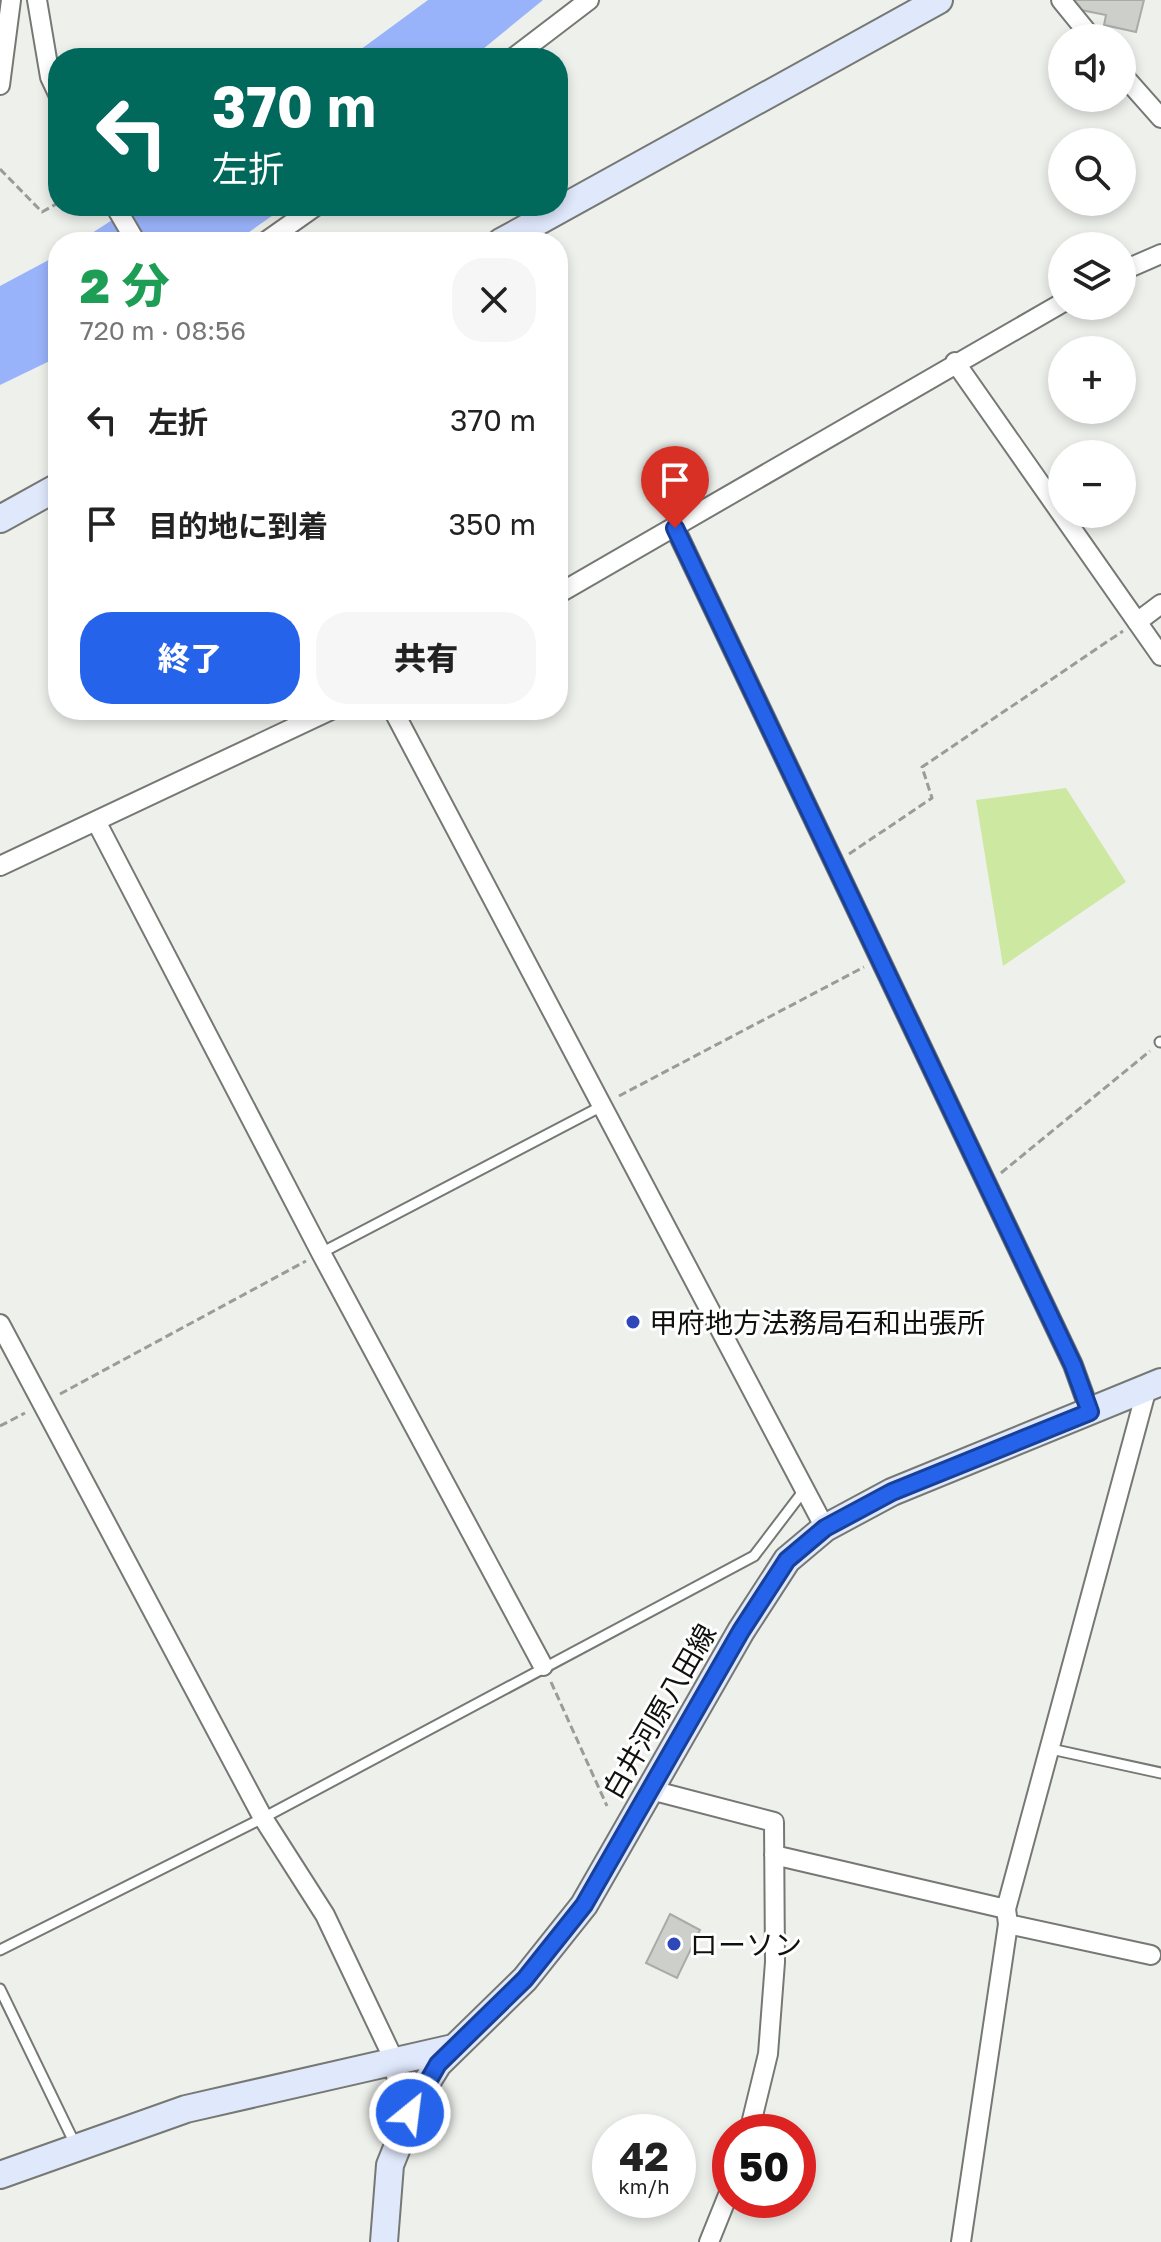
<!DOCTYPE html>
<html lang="ja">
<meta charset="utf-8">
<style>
:root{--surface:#fff;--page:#f6f6f6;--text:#222;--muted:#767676;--accent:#2563eb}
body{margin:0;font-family:"Golos Text","Noto Sans JP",sans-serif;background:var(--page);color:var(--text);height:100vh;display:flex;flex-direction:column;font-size:30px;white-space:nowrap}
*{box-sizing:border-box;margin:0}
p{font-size:26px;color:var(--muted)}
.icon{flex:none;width:44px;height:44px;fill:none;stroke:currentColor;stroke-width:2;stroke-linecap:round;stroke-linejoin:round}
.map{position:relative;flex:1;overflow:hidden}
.side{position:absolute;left:48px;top:232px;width:520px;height:488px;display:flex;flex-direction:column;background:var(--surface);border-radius:32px;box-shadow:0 4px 12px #0003}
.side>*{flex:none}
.guide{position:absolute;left:48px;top:48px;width:520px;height:168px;border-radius:32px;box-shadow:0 4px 12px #0003;background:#00695c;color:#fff;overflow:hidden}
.buttons{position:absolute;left:1048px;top:24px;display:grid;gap:16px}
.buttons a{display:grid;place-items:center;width:88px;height:88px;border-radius:50%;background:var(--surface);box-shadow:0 4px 12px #0003;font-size:40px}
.speed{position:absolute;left:592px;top:2114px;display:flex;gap:16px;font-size:40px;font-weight:700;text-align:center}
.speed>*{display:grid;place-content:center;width:104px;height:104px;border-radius:50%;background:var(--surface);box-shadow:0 4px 12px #0003;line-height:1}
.speed small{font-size:20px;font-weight:400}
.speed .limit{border:12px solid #d22;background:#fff;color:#111}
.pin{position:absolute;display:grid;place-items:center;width:68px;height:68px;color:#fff;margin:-82px -34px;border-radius:50% 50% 50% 0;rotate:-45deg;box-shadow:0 0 8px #0007}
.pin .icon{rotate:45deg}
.me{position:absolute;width:88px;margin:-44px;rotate:29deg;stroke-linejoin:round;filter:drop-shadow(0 0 6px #0008)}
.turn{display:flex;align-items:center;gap:28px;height:168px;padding:0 32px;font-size:36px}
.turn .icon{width:104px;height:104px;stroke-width:2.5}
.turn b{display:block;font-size:56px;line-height:68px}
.round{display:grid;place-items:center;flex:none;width:84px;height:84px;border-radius:32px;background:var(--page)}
.summary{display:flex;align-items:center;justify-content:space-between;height:136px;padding:0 32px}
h1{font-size:48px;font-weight:800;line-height:60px;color:#1e9e55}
.action{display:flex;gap:16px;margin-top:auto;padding:16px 32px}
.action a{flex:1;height:92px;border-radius:32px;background:var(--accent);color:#fff;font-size:32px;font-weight:800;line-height:92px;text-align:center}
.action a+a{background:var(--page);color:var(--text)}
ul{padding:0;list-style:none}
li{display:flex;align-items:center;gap:24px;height:104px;padding:0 32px}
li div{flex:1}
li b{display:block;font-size:30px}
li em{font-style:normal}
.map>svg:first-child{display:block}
.green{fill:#cde8a0}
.water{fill:#99b3fa}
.building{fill:#cdcfcb;stroke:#a9aba7;stroke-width:2}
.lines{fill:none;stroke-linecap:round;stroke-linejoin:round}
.lane-casing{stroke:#767874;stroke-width:13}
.street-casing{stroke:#767874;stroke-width:22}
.secondary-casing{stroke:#767874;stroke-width:30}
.path{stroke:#9a9c99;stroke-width:3;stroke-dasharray:8 4;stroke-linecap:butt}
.lane{stroke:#fff;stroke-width:9}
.street{stroke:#fff;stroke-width:18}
.secondary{stroke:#e0e8fc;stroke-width:26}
.route-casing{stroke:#184099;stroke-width:20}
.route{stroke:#2563eb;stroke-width:14}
.poi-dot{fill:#2e48b9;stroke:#fff;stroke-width:3}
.labels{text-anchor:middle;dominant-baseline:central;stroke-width:6;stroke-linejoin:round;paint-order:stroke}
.poi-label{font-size:28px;fill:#10100f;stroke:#fff;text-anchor:start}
.street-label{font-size:28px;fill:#10100f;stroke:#fff}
</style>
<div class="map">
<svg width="1161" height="2242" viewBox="0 0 1161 2242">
<rect width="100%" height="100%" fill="#eef0ec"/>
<!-- green -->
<path class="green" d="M1066 788 1126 882 1003 966 976 800Z"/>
<!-- water -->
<path class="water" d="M428 0H543L472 58H349Z
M134 206H286L235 242H78Z
M58 255V357L0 385V286Z"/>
<!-- building -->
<path class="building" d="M1073 0H1144L1136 32 1104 25 1106 15 1081 10Z
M670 1914 700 1930 677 1978 646 1963Z"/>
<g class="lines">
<defs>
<path id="lane" d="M1160 1042H1161
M321 1253 602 1106
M1051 1749 1161 1773
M0 1950 263 1818 754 1556 805 1489
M0 1989 76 2146"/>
<path id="street" d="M37 0 50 77 58 94
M1061 0 1092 38
M513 58 589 0
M1122 74 1161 118
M0 85 11 0
M115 206 136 242
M265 242 316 206
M1122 271 1161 254
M955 362 1161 656
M675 528 1073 1365 1090 1412
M558 594 1062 303
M1137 622 1161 604
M393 710 825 1528
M97 823 321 1253 543 1666
M0 866 331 710
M0 1324 263 1818 325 1915 394 2060 403 2128
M651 1790 774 1822 775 1962 768 2054 749 2132
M774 1855 1006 1909
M1008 1924 1151 1955
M709 2242 730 2190
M961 2242 1008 1924 1006 1909 1147 1388"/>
<path id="secondary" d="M501 242 939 0
M0 519 58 487
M0 2175 186 2109 453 2048
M384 2242 390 2165 417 2098 438 2064 525 1979 584 1905 741 1631 787 1560 825 1528 892 1492 1161 1382"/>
</defs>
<!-- lane casing -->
<use href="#lane" class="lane-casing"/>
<!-- street casing -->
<use href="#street" class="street-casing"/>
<!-- secondary casing -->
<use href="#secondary" class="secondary-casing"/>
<!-- path -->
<path class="path" d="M0 169 42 212 58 203
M849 854 932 798 922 767 1123 631
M619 1096 864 967
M1001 1173 1150 1051
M60 1394 306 1261
M0 1426 25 1413
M551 1682 607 1806"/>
<!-- lane -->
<use href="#lane" class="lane"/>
<!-- street -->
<use href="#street" class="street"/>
<!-- secondary -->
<use href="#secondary" class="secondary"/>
</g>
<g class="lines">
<defs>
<path id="route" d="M410 2113 438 2064 525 1979 584 1905 741 1631 787 1560 825 1528 892 1492 1090 1412 1073 1365 675 528"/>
</defs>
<!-- route casing -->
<use href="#route" class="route-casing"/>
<!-- route -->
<use href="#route" class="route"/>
</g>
<!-- markers -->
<g class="poi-dot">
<circle cx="633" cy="1322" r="8"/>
<circle cx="674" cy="1944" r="8"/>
</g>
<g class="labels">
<!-- poi labels -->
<g class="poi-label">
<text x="649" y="1322">甲府地方法務局石和出張所</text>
<text x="690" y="1944">ローソン</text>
</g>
<!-- street labels -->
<g class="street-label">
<text transform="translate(659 1711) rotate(-60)">白井河原八田線</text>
</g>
</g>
</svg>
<div class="buttons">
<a><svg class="icon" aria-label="sound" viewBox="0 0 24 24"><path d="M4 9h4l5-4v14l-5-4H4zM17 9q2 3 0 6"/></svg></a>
<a><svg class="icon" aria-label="search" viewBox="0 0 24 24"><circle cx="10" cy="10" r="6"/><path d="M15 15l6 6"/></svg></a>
<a><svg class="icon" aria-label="layers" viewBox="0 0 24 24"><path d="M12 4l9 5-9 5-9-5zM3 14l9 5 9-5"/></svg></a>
<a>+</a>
<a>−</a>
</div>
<div class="speed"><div>42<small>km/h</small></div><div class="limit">50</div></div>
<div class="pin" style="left:675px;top:528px;background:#d93025"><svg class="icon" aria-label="arrive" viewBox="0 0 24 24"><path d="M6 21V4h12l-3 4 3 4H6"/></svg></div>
<svg class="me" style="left:410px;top:2113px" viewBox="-20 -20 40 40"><circle r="17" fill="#2563eb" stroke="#fff" stroke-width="3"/><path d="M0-11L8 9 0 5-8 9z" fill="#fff"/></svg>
<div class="guide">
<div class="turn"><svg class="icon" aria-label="left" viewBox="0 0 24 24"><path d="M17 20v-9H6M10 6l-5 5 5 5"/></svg><div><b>370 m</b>左折</div></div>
</div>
<section class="side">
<div class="summary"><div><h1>2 分</h1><p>720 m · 08:56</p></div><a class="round"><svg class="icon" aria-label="close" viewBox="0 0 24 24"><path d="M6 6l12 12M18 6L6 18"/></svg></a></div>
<ul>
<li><svg class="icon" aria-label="left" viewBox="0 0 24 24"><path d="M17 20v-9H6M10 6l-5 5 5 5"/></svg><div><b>左折</b></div><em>370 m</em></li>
<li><svg class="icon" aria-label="arrive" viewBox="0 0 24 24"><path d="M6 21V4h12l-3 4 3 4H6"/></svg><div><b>目的地に到着</b></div><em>350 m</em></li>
</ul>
<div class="action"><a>終了</a><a>共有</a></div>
</section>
</div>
